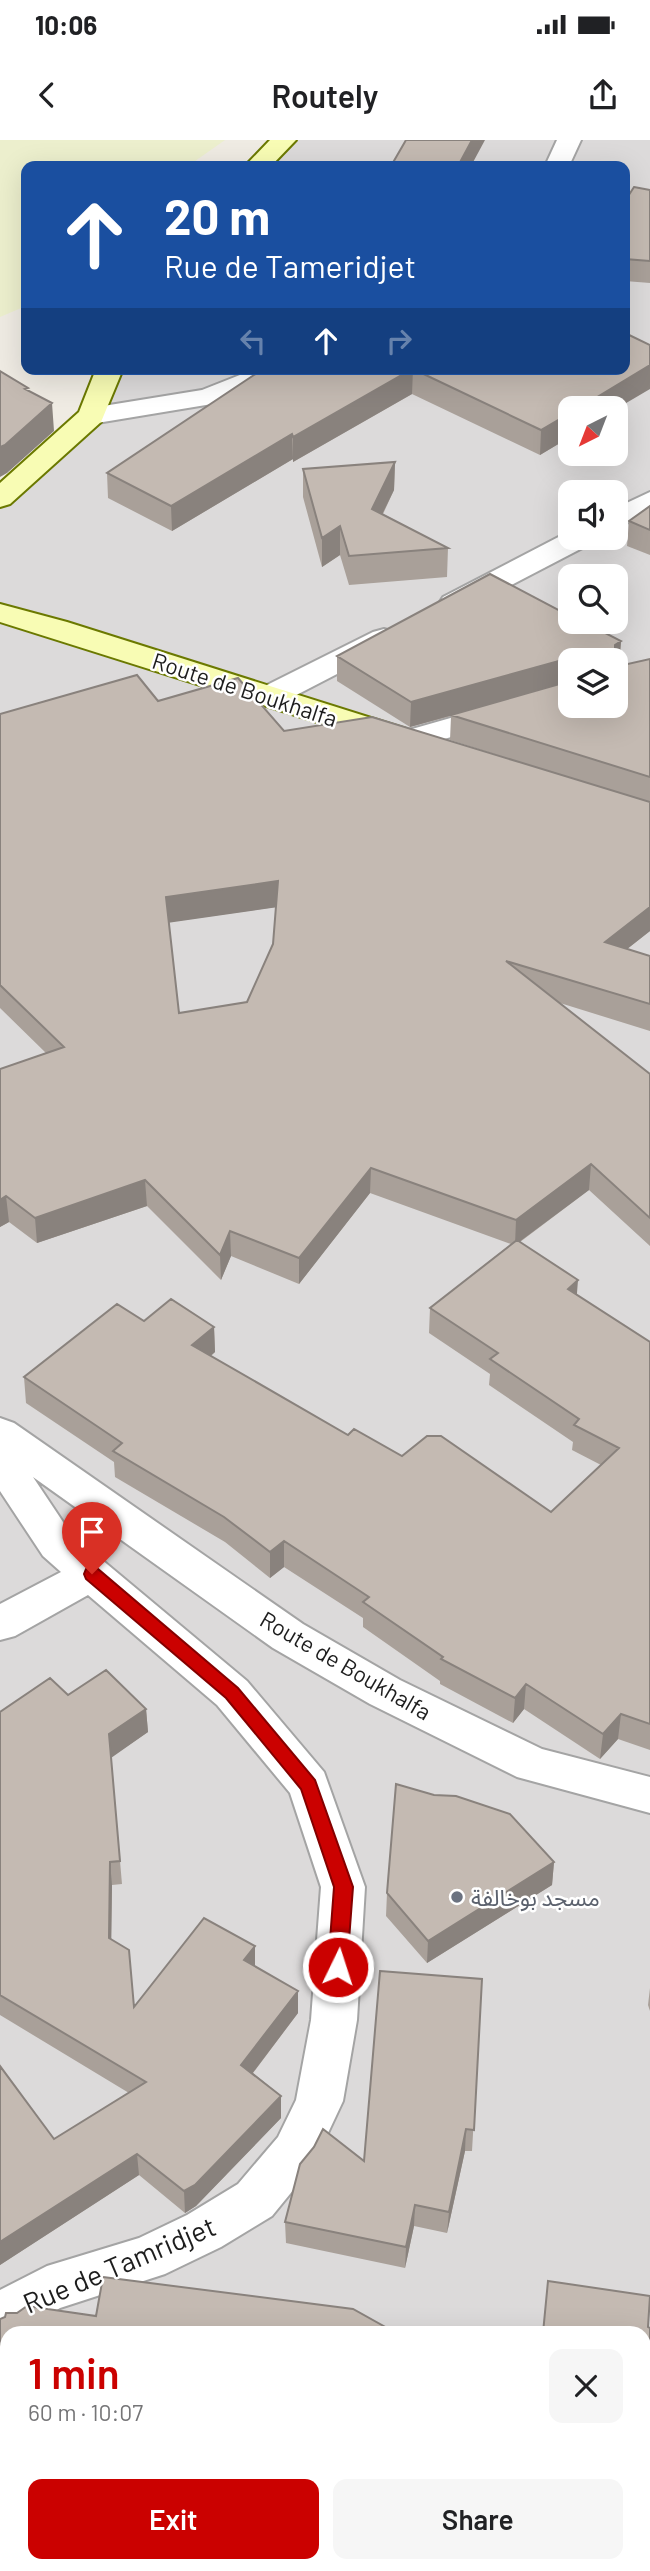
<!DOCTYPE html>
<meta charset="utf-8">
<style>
:root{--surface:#fff;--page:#f6f6f6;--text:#202124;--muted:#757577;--accent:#cb0100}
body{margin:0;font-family:Barlow,"Noto Sans Arabic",sans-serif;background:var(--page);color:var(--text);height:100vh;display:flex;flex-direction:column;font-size:26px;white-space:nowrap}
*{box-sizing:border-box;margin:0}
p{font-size:23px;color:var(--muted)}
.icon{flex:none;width:38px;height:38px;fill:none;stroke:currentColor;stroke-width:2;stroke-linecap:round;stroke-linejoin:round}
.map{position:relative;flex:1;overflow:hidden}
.details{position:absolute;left:0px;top:2186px;width:651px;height:247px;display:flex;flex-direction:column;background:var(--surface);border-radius:21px 21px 0 0;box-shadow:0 7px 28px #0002}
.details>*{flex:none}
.top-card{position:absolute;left:21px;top:21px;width:609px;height:214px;border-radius:14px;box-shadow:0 7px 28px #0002;background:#1a4fa0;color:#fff;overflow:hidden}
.needle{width:46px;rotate:222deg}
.controls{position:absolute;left:558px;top:256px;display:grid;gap:14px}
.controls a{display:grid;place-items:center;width:70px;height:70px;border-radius:14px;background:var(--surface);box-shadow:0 7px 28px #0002;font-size:35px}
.pin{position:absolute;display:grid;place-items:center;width:60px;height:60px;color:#fff;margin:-72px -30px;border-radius:50% 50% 50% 0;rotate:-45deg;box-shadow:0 0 7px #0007}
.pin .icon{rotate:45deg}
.me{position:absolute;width:77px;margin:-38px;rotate:4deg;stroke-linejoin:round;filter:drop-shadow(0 0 5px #0008)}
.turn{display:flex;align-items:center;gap:24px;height:147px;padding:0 28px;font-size:32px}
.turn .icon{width:91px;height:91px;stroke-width:2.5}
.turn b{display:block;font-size:49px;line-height:60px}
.lanes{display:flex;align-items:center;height:66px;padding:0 28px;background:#0003;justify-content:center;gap:35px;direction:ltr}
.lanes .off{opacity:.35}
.round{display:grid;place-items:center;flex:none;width:74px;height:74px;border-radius:14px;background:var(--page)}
.summary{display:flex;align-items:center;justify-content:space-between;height:119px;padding:0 28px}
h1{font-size:42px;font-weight:600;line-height:52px;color:var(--accent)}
.primary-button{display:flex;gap:14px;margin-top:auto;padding:14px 28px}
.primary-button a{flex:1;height:80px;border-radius:14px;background:var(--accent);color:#fff;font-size:28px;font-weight:600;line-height:80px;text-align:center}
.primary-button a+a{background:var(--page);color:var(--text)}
.status{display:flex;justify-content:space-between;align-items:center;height:49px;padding:0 35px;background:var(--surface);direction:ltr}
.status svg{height:19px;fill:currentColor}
header{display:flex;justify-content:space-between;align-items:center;height:91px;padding:0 28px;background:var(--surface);font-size:32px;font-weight:600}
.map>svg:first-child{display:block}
.residential{fill:#dcdada;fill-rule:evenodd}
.farmland{fill:#ecefcd}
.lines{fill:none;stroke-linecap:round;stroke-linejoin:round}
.street-casing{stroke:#a4a4a4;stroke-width:4}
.secondary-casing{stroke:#6b7900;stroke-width:4}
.street{fill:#fff;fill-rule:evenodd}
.secondary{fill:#f8fcb4;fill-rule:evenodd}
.wall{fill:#a9a099;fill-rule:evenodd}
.shaded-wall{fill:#89827d}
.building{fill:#c4bab2;stroke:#89827d;stroke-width:2;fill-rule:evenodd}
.route{fill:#cb0100;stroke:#840100;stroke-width:2}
.worship-dot{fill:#6b7280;stroke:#fff;stroke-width:2.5}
.labels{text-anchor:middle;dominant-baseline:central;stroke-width:5;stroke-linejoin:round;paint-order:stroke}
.street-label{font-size:23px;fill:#1d1d1d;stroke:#fff}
.worship-label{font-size:23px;fill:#5b616d;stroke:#fff;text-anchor:start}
.near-street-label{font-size:28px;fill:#1d1d1d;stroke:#fff}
</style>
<div class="status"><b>10:06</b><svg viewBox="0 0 49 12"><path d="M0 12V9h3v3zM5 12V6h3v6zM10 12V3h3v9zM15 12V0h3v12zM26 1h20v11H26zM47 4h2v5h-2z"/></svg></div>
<header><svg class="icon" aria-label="back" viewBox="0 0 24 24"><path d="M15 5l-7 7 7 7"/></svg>Routely<svg class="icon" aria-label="share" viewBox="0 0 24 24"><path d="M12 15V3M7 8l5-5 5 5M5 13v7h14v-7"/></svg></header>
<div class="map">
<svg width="650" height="2431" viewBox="0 0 650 2431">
<rect width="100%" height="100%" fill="#efebe3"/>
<!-- residential -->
<path class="residential" d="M284 0H650V2431H0V358L91 276 110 229H625V26H257ZM570 268H616V313H570ZM570 352H616V397H570ZM570 436H616V481H570ZM570 520H616V565H570ZM7 2193H644V2426H7Z"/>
<!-- farmland -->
<path class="farmland" d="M0 0H225L188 26H26V166L0 177Z"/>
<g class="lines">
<defs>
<path id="street" d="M557 0H581L569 26H545Z
M255 229H293L290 235 218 263 91 284 81 282 77 276 81 270 91 268 202 250Z
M650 352V372L616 388V368Z
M570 391V397H596L592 403 465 469 454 472 443 469 439 463 443 457Z
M384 489 395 492 399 498 395 504 279 564 268 566 257 564 253 557 257 550 373 492Z
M570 544V563L409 609 398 607 393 600 398 593Z
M0 1278 14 1283 303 1484 400 1540 542 1609 650 1637V1673L517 1637 370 1564 273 1508 33 1337 71 1394 247 1541 324 1632 365 1747 357 1880 343 1961 312 2027 272 2076 221 2107 165 2134 60 2168 19 2193H7V2198L0 2200V2150L47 2126 139 2098 187 2075 238 2044 278 1997 296 1960 311 1880 321 1747 290 1653 217 1565 88 1455 15 1496 0 1500V1464L61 1432 43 1416 0 1351Z"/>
<path id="secondary" d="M270 0H296L271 26H245Z
M96 229H123L101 282 10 364 0 367V343L79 272Z
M0 464 67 482 406 589 411 596 406 603 395 605 384 603 0 482Z"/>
</defs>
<!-- street casing -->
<use href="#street" class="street-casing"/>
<!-- secondary casing -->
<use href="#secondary" class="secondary-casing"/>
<!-- street -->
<use href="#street" class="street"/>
<!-- secondary -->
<use href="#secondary" class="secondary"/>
</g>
<!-- wall -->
<path class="wall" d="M650 50V143L625 141V61Z
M263 229H625L570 268V297L540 315 412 254 293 322V319L172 391 108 358 107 333Z
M395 322 394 350 383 374 448 408 447 437 349 445 340 415 322 427 303 357V329Z
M650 366V415L627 406 629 381Z
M621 501 619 526 650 519V791L627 809 650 816V891L560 863 650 934V1106L589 1050 520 1102 577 1155 650 1202V1610L618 1599 600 1619 524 1569 513 1583 440 1544V1541L363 1487V1478L284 1427 270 1438 225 1402 115 1337 114 1322 26 1263 24 1237 144 1181 214 1187 215 1212 211 1216 348 1295 551 1372 601 1325 572 1310 573 1302 489 1245 490 1234 429 1193 430 1168 511 1104 370 1053 299 1144 231 1116 221 1140 147 1066 37 1103 9 1082 0 1087V929L46 913 0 868V574L158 561 284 591 542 629 450 600 451 576 410 587 337 541V516ZM570 520 616 565H570ZM276 767 273 804 247 862 179 873 169 782Z
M68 1555 146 1569 148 1592 111 1617 122 1744 112 1745 111 1800 134 1867 255 1806V1826L298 1851V1873L253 1933 281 1956V1978L196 2066 185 2073 139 2035 0 2125V1926L54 1999 129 1953 0 1875V1572Z
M554 1722 552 1745 427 1823 386 1776 387 1753Z
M482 1839 472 2011H465L447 2093 414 2086 405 2128 286 2103 285 2082 364 2021Z
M650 1848V1871L648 1865Z
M353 2169 7 2193V2350L0 2349V2179L5 2177Z
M648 2187 650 2188 649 2427 644 2409V2193Z"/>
<!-- shaded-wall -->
<path class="shaded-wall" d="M472 0H485L471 26H458Z
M650 225V249L616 269V268H579Z
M413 229 412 254 293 322V297Z
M52 263 54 291 7 333 0 337V307Z
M570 273V297L540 315 541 290Z
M292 294 293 319 172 391 171 366Z
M395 322 394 350 371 397 372 369Z
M340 386V415L322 427V398Z
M621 501 619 527 616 528V520H614L615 505Z
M573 517V520H570V542L410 587 411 562Z
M278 741V767L167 783 166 757Z
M650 767V791L603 828 605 802Z
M591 1024 589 1050 515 1105 516 1080Z
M371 1028 370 1053 299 1144V1118Z
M145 1040 147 1066 37 1103 35 1078Z
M6 1056 9 1082 0 1087V1060Z
M230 1091 231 1116 221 1140 220 1115Z
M578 1140 576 1166 568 1149Z
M214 1187 215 1212 193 1230 192 1205Z
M284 1401V1427L270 1438V1412Z
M526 1544 524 1569 513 1583 515 1558Z
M146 1569 148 1592 111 1618 109 1594Z
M621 1574 618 1599 600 1619 603 1594Z
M110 1722 112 1745 111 1821 109 1798Z
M554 1722 552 1745 427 1823 428 1801Z
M255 1806V1829L244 1820Z
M298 1851V1873L242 1947 241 1925Z
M281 1956V1978L196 2066 185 2073 184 2051Z
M466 1989 465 2011 447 2093 449 2072Z
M137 2014 139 2035 0 2125V2102Z
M415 2065 414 2086 405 2128 406 2107Z"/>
<!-- building -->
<path class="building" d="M406 0H472L458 26H391Z
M634 47 650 50V121L625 119V61Z
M625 193 650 205V225L579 268H570V273L541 290 413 229H625Z
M263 229H412L293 297 292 294 171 366 107 333Z
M0 231 28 248 25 249 52 263 5 305 0 307Z
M395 322 372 369 448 408 349 416 340 386 322 398 303 329Z
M650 366V390L629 381Z
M490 434 570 476V481H582L621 501 615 505V520H573V517L411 562 337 516Z
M650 519V637L451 575 570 541V565H616V524L619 526Z
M137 535 158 561 238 538 284 591 372 577 650 662V767L605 802 650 816V864L506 821 650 934V1078L591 1024 516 1080 371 1028 299 1118 230 1091 220 1115 145 1040 35 1078 6 1056 0 1060V929L64 907 0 845V574ZM278 741 273 804 247 862 179 873 166 757Z
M517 1100 578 1140 568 1149 650 1202V1584L621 1574 603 1594 526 1544 515 1558 441 1519 443 1517 363 1462 369 1457 284 1401 270 1412 224 1377 113 1311 122 1303 24 1237 117 1164 144 1181 171 1159 214 1187 192 1205 348 1295 354 1289 402 1316 427 1296H441L551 1372 619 1308 574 1285 579 1279 490 1219 498 1213 430 1168Z
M106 1530 146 1569 109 1594 120 1721 110 1722 109 1798 129 1810 134 1867 204 1778 255 1806 244 1820 298 1851 241 1925 281 1956 195 2045 184 2051 137 2014 0 2102V1926L54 1999 146 1942 0 1855V1572L50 1538 68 1555Z
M396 1644 434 1655 456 1656 510 1674 554 1722 428 1801 387 1753Z
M380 1831 482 1839 474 1990 466 1989 449 2072 415 2065 406 2107 285 2082 300 2024 314 2007 323 1989 364 2021Z
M103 2137 353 2169 396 2193H7V2329L0 2328V2179L5 2177 6 2173H17L27 2166 96 2176Z
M548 2141 650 2156 648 2187 650 2188V2403L644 2383V2193H543Z"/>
<!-- route -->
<path class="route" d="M92 1427 98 1429 238 1548 315 1640 353 1747 347 1827 344 1833 338 1835 331 1833 328 1827 334 1747 301 1649 226 1558 86 1439 84 1434 86 1429Z"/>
<!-- markers -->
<circle class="worship-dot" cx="457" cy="1757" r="7"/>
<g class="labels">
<!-- street labels -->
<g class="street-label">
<text transform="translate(245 549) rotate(18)">Route de Boukhalfa</text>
<text transform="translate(346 1525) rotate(30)">Route de Boukhalfa</text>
</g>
<!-- worship labels -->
<g class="worship-label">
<text x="471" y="1757">مسجد بوخالفة</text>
</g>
<!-- near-street labels -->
<g class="near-street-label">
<text transform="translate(119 2124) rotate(-23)">Rue de Tamridjet</text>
</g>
</g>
</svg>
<div class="controls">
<a><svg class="needle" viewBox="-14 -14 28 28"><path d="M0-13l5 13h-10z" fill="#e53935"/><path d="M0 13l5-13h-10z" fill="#757577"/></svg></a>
<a><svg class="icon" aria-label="sound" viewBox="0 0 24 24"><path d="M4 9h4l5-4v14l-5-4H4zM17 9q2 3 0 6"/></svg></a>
<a><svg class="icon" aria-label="search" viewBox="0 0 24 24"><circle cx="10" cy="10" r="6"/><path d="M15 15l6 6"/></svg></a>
<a><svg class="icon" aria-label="layers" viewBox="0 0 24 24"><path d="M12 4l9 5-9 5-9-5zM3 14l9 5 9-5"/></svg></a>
</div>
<div class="pin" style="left:92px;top:1434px;background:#d93025"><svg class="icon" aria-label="arrive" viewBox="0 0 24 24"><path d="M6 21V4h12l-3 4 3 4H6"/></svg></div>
<svg class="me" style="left:338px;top:1827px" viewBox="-20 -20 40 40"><circle r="17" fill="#cb0100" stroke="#fff" stroke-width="3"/><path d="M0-11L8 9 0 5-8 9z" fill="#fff"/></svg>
<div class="top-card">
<div class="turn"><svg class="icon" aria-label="ahead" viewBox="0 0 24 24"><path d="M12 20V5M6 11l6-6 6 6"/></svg><div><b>20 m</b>Rue de Tameridjet</div></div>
<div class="lanes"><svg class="icon off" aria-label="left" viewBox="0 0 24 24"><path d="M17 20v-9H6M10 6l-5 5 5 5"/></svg><svg class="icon" aria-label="ahead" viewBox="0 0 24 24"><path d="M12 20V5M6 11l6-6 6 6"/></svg><svg class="icon off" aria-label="right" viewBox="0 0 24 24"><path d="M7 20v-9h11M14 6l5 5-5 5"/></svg></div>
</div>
<section class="details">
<div class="summary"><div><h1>1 min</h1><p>60 m · 10:07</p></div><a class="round"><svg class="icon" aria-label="close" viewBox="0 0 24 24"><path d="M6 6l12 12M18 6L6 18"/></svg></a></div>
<div class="primary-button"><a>Exit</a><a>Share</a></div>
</section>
</div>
